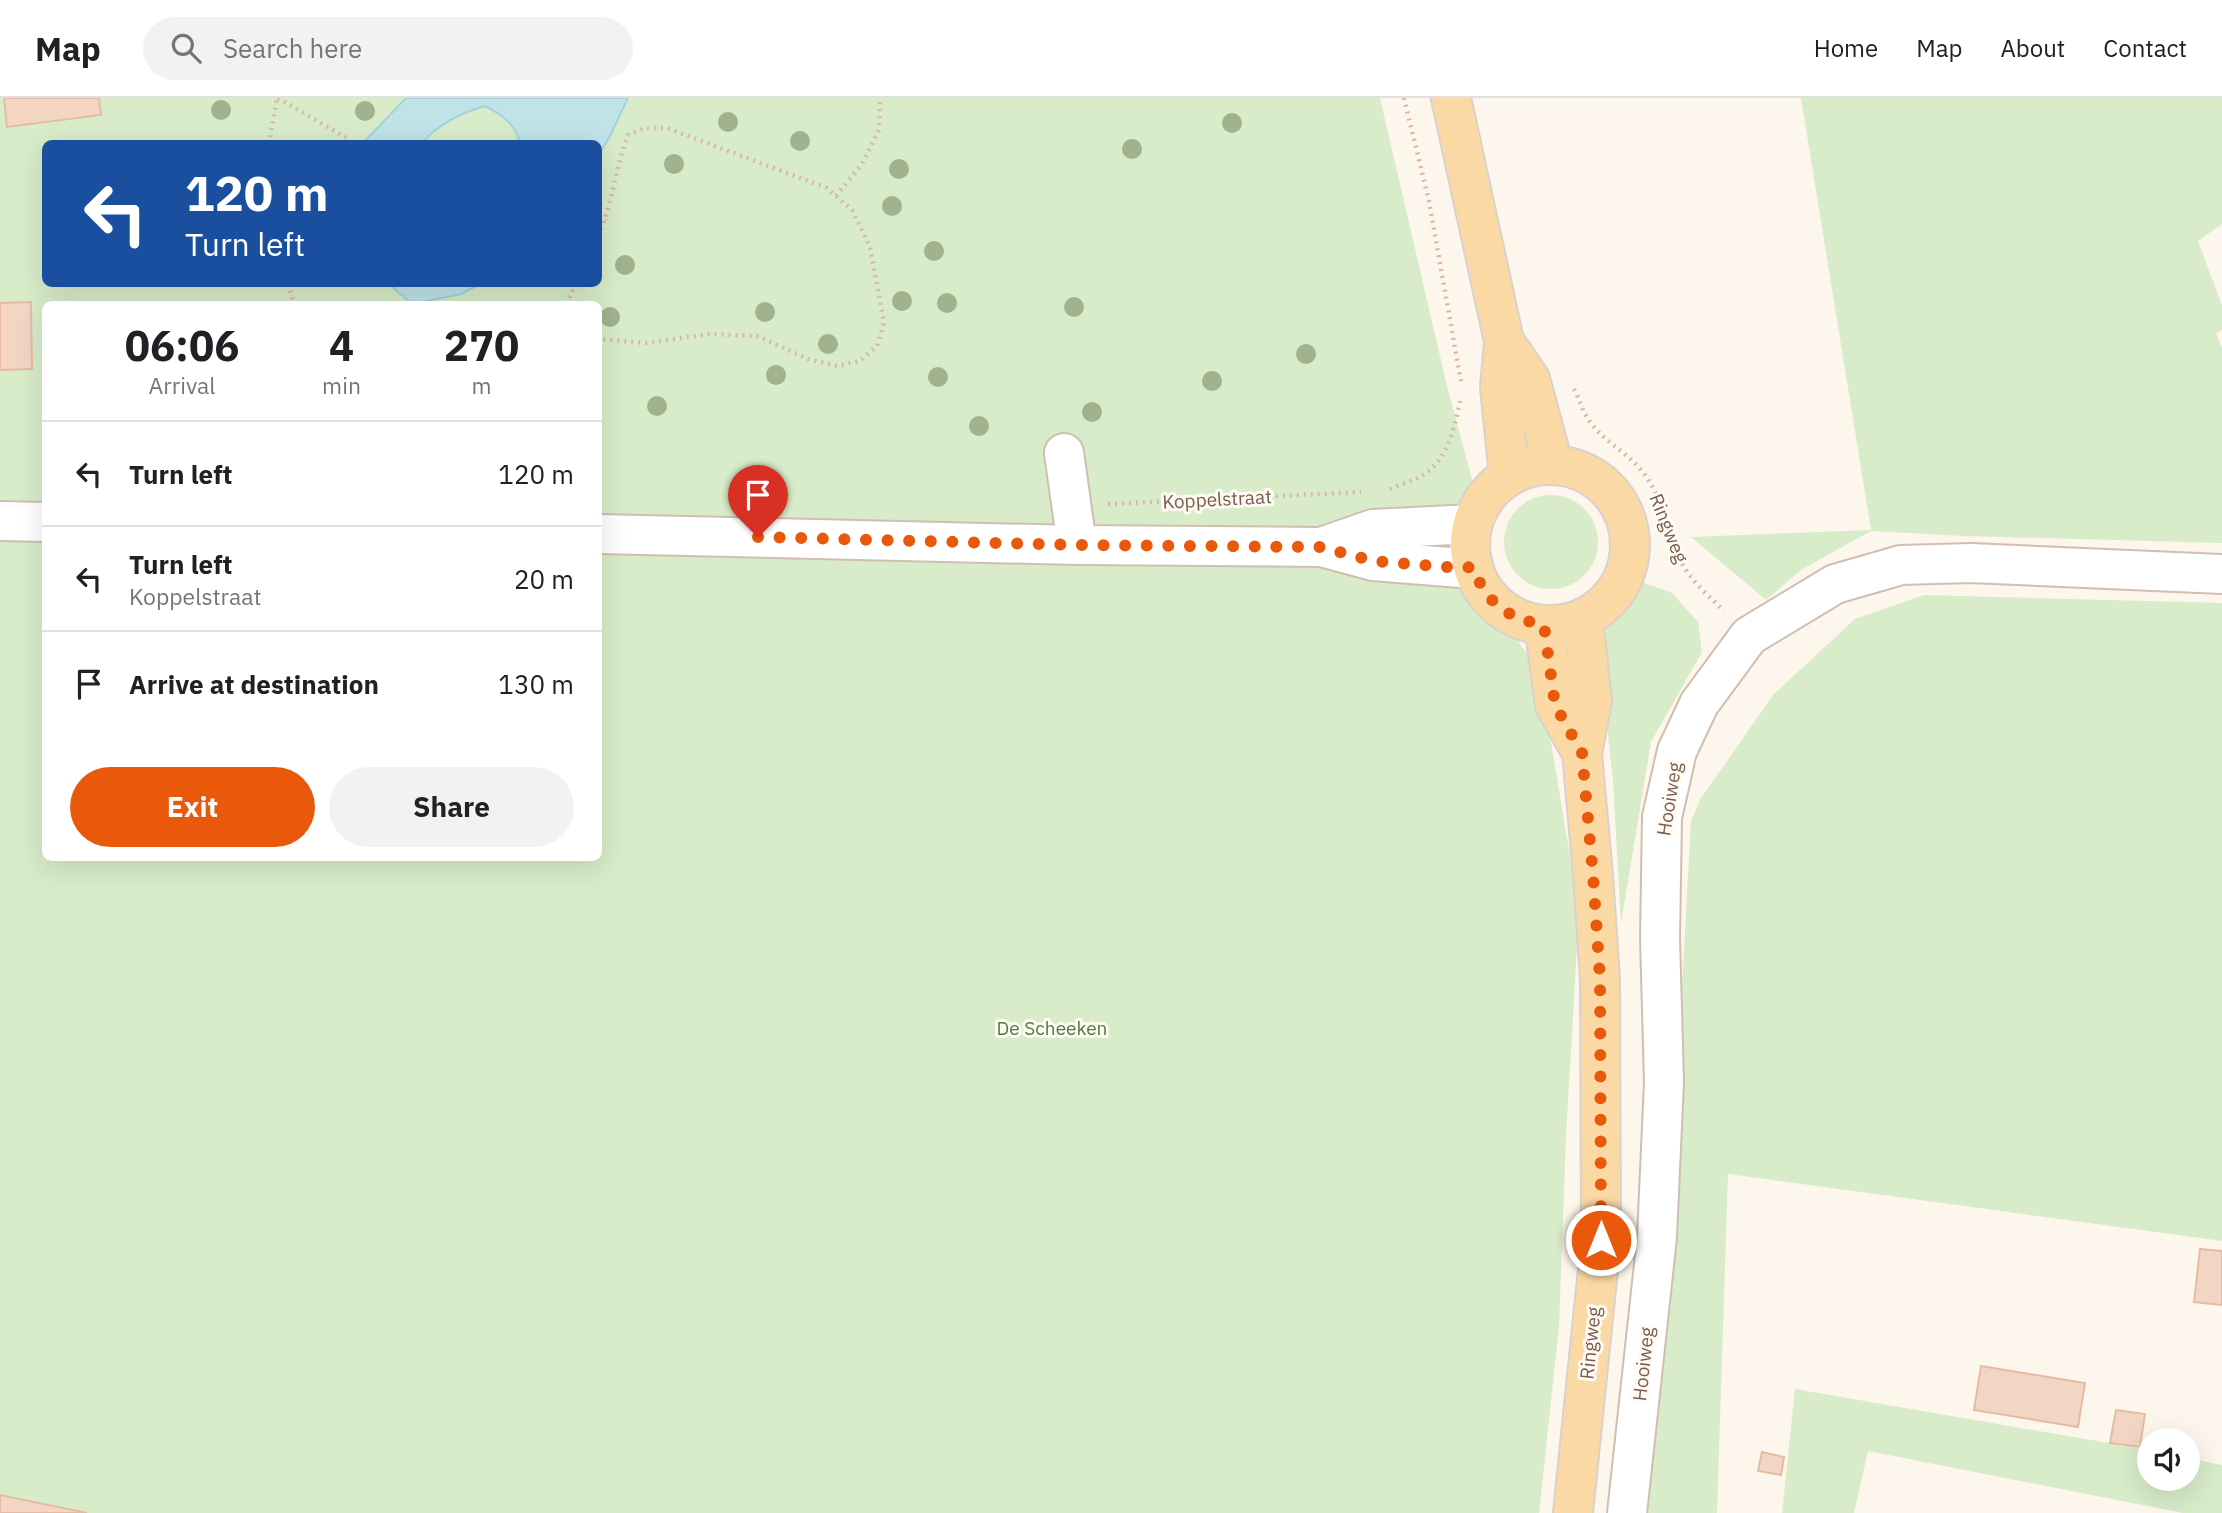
<!DOCTYPE html>
<style>
:root{--surface:#fff;--page:#f2f2f2;--text:#202124;--muted:#757577;--line:#e0e0e0;--accent:#ea580c}
body{margin:0;font-family:"IBM Plex Sans",sans-serif;background:var(--page);color:var(--text);height:100vh;display:flex;flex-direction:column;font-size:26px;white-space:nowrap}
*{box-sizing:border-box;margin:0}
p{font-size:23px;color:var(--muted)}
.icon{flex:none;width:38px;height:38px;fill:none;stroke:currentColor;stroke-width:2;stroke-linecap:round;stroke-linejoin:round}
.map{position:relative;flex:1;overflow:hidden}
.sheet{position:absolute;left:42px;top:203px;width:560px;height:560px;display:flex;flex-direction:column;background:var(--surface);border-radius:10px;box-shadow:0 7px 28px #0002}
.sheet>*{flex:none}
.guide{position:absolute;left:42px;top:42px;width:560px;height:147px;border-radius:10px;box-shadow:0 7px 28px #0002;background:#1a4fa0;color:#fff;overflow:hidden}
.tools{position:absolute;left:2137px;top:1330px;display:grid;gap:14px}
.tools a{display:grid;place-items:center;width:63px;height:63px;border-radius:50%;background:var(--surface);box-shadow:0 7px 28px #0002;font-size:35px}
.pin{position:absolute;display:grid;place-items:center;width:60px;height:60px;color:#fff;margin:-72px -30px;border-radius:50% 50% 50% 0;rotate:-45deg;box-shadow:0 0 7px #0007}
.pin .icon{rotate:45deg}
.me{position:absolute;width:77px;margin:-38px;rotate:0deg;stroke-linejoin:round;filter:drop-shadow(0 0 5px #0008)}
.turn{display:flex;align-items:center;gap:24px;height:147px;padding:0 28px;font-size:32px}
.turn .icon{width:91px;height:91px;stroke-width:2.5}
.turn b{display:block;font-size:49px;line-height:60px}
.eta{display:flex;justify-content:space-evenly;align-items:center;height:119px;text-align:center}
.eta b{font-size:42px;font-weight:700;line-height:49px}
.cta{display:flex;gap:14px;margin-top:auto;padding:14px 28px}
.cta a{flex:1;height:80px;border-radius:42px;background:var(--accent);color:#fff;font-size:28px;font-weight:700;line-height:80px;text-align:center}
.cta a+a{background:var(--page);color:var(--text)}
ul{padding:0;list-style:none}
li{display:flex;align-items:center;gap:21px;height:105px;padding:0 28px;border-top:2px solid var(--line)}
li div{flex:1}
li b{display:block;font-size:26px}
li em{font-style:normal}
header{display:flex;align-items:center;gap:42px;box-sizing:border-box;height:98px;padding:0 35px;background:var(--surface);border-bottom:2px solid var(--line)}
header strong{font-size:33px}
nav{display:flex;gap:38px;margin-inline-start:auto;font-size:24px}
.search{width:490px;height:63px;background:var(--page);display:flex;align-items:center;gap:18px;box-sizing:border-box;padding:0 24px;border-radius:38px;color:var(--muted);font-size:26px}
.map>svg:first-child{display:block}
.green{fill:#d8ecc9;fill-rule:evenodd}
.water{fill:#bfe3e8;stroke:#a5d3da;stroke-width:2}
.building{fill:#f3d5c3;stroke:#e6bba3;stroke-width:2}
.lines{fill:none;stroke-linecap:round;stroke-linejoin:round}
.minor-casing{stroke:#d1beb0;stroke-width:42}
.major-casing{stroke:#dad1cd;stroke-width:42}
.path{stroke:#d9b8a5;stroke-width:4.5;stroke-dasharray:2 5;stroke-linecap:butt}
.minor{stroke:#fff;stroke-width:38}
.major{stroke:#fbd9a5;stroke-width:38}
.tree{fill:#a0b28e}
.route{stroke:#ea580c;stroke-width:12;stroke-dasharray:0 21.6}
.labels{text-anchor:middle;dominant-baseline:central;stroke-width:6;stroke-linejoin:round;paint-order:stroke}
.street-label{font-size:19px;fill:#7a5c4d;stroke:#fffaf3}
.park-label{font-size:19px;fill:#537a41;stroke:#fffaf3}
</style>
<header>
<strong>Map</strong>
<div class="search"><svg class="icon" aria-label="search" viewBox="0 0 24 24"><circle cx="10" cy="10" r="6"/><path d="M15 15l6 6"/></svg>Search here</div>
<nav><a>Home</a><a>Map</a><a>About</a><a>Contact</a></nav>
</header>
<div class="map">
<svg width="2222" height="1415" viewBox="0 0 2222 1415">
<rect width="100%" height="100%" fill="#fdf6ec"/>
<!-- green -->
<path class="green" d="M0 0H1380L1447 288 1514 538 1528 557 1547 620 1575 788 1577 849 1566 1039 1559 1229 1539 1415H0ZM46 46H598V186H46ZM46 206H598V760H46Z
M1801 0H2222V126L2198 143 2222 207V232L2216 235 2222 250V445L1963 438 1871 433 1801 472 1766 502 1691 439 1871 432Z
M1504 444a47 47 0 1 1 94 0a47 47 0 1 1-94 0Z
M1642 484 1672 495 1698 524 1702 554 1651 644 1621 825 1613 683 1599 555 1607 528 1622 512Z
M1924 497 2222 505V1143L1728 1076 1717 1415H1638L1673 1052 1691 723 1701 700 1774 596 1855 521Z
M1795 1291 2149 1352V1381H2188V1360L2222 1367V1415H2183L1868 1353 1854 1415H1782Z"/>
<!-- water -->
<path class="water" d="M406 0H628L610 38 599 56 598 46 520 45C515 26 503 17 485 8 461 15 438 26 422 45H363Z
M389 186H480L461 196 412 206Z"/>
<!-- building -->
<path class="building" d="M4 0H99L101 17 7 29Z
M31 204 32 271 0 272V205Z
M2200 1151 2222 1153V1207L2194 1204Z
M1981 1268 2085 1285 2078 1329 1974 1312Z
M2116 1312 2145 1316 2140 1349 2110 1345Z
M1762 1354 1784 1359 1781 1377 1758 1373Z
M0 1397 87 1415H0Z"/>
<g class="lines">
<defs>
<path id="minor" d="M1064 355 1077 447
M0 423 46 424
M598 436 1077 447 1321 449 1373 463 1461 470 1473 469
M1321 449 1373 431 1472 426
M1627 1415 1657 1139 1664 984 1660 840 1662 719 1677 653 1699 606 1749 538 1835 486 1901 467 1971 465 2222 476"/>
<path id="major" d="M1451 0 1504 243 1500 290 1509 377
M1504 243 1530 281 1553 366
M1470 447a80 80 0 1 1 160 0a80 80 0 1 1-160 0Z
M1544 527 1555 607 1582 655
M1573 1415 1601 1142 1600 881 1593 777 1582 655 1592 603 1583 520"/>
</defs>
<!-- minor casing -->
<use href="#minor" class="minor-casing"/>
<!-- major casing -->
<use href="#major" class="major-casing"/>
<!-- path -->
<path class="path" d="M278 0 350 42
M1404 0 1429 103 1461 284
M269 46 277 0
M836 98 862 66 879 32 880 0
M598 121 606 123
M598 138C613 106 615 70 628 37L645 30H667L827 90 852 112 870 149 884 225 877 248 860 263 837 268 808 261 757 238 710 236 646 245 598 241
M288 186 294 206
M566 206 576 186
M1574 291C1581 304 1583 317 1593 328 1610 348 1633 358 1647 380 1664 405 1668 433 1679 459 1688 481 1708 497 1724 513
M1390 391C1402 386 1416 382 1426 375 1450 358 1455 325 1461 299
M1108 406 1361 394"/>
<!-- minor -->
<use href="#minor" class="minor"/>
<!-- major -->
<use href="#major" class="major"/>
</g>
<!-- trees -->
<g class="tree">
<circle cx="221" cy="12" r="10"/>
<circle cx="365" cy="13" r="10"/>
<circle cx="728" cy="24" r="10"/>
<circle cx="1232" cy="25" r="10"/>
<circle cx="800" cy="43" r="10"/>
<circle cx="1132" cy="51" r="10"/>
<circle cx="674" cy="66" r="10"/>
<circle cx="899" cy="71" r="10"/>
<circle cx="892" cy="108" r="10"/>
<circle cx="934" cy="153" r="10"/>
<circle cx="625" cy="167" r="10"/>
<circle cx="902" cy="203" r="10"/>
<circle cx="947" cy="205" r="10"/>
<circle cx="1074" cy="209" r="10"/>
<circle cx="765" cy="214" r="10"/>
<circle cx="610" cy="219" r="10"/>
<circle cx="828" cy="246" r="10"/>
<circle cx="1306" cy="256" r="10"/>
<circle cx="776" cy="277" r="10"/>
<circle cx="938" cy="279" r="10"/>
<circle cx="1212" cy="283" r="10"/>
<circle cx="657" cy="308" r="10"/>
<circle cx="1092" cy="314" r="10"/>
<circle cx="979" cy="328" r="10"/>
</g>
<g class="lines">
<!-- route -->
<path class="route" d="M758 439 1077 447 1321 449 1373 463 1461 470 1473 469C1486 505 1507 520 1544 527L1555 607 1582 655 1593 777 1600 881 1601 1142"/>
</g>
<g class="labels">
<!-- street labels -->
<g class="street-label">
<text transform="translate(1217 401) rotate(-3)">Koppelstraat</text>
<text transform="translate(1669 430) rotate(68)">Ringweg</text>
<text transform="translate(1669 701) rotate(-81)">Hooiweg</text>
<text transform="translate(1590 1245) rotate(-84)">Ringweg</text>
<text transform="translate(1643 1266) rotate(-84)">Hooiweg</text>
</g>
<!-- park labels -->
<g class="park-label">
<text x="1052" y="930">De Scheeken</text>
</g>
</g>
</svg>
<div class="tools">
<a><svg class="icon" aria-label="sound" viewBox="0 0 24 24"><path d="M4 9h4l5-4v14l-5-4H4zM17 9q2 3 0 6"/></svg></a>
</div>
<div class="pin" style="left:758px;top:439px;background:#d93025"><svg class="icon" aria-label="arrive" viewBox="0 0 24 24"><path d="M6 21V4h12l-3 4 3 4H6"/></svg></div>
<svg class="me" style="left:1601px;top:1142px" viewBox="-20 -20 40 40"><circle r="17" fill="#ea580c" stroke="#fff" stroke-width="3"/><path d="M0-11L8 9 0 5-8 9z" fill="#fff"/></svg>
<div class="guide">
<div class="turn"><svg class="icon" aria-label="left" viewBox="0 0 24 24"><path d="M17 20v-9H6M10 6l-5 5 5 5"/></svg><div><b>120 m</b>Turn left</div></div>
</div>
<section class="sheet">
<div class="eta">
<div><b>06:06</b><p>Arrival</p></div>
<div><b>4</b><p>min</p></div>
<div><b>270</b><p>m</p></div>
</div>
<ul>
<li><svg class="icon" aria-label="left" viewBox="0 0 24 24"><path d="M17 20v-9H6M10 6l-5 5 5 5"/></svg><div><b>Turn left</b></div><em>120 m</em></li>
<li><svg class="icon" aria-label="left" viewBox="0 0 24 24"><path d="M17 20v-9H6M10 6l-5 5 5 5"/></svg><div><b>Turn left</b><p>Koppelstraat</p></div><em>20 m</em></li>
<li><svg class="icon" aria-label="arrive" viewBox="0 0 24 24"><path d="M6 21V4h12l-3 4 3 4H6"/></svg><div><b>Arrive at destination</b></div><em>130 m</em></li>
</ul>
<div class="cta"><a>Exit</a><a>Share</a></div>
</section>
</div>
